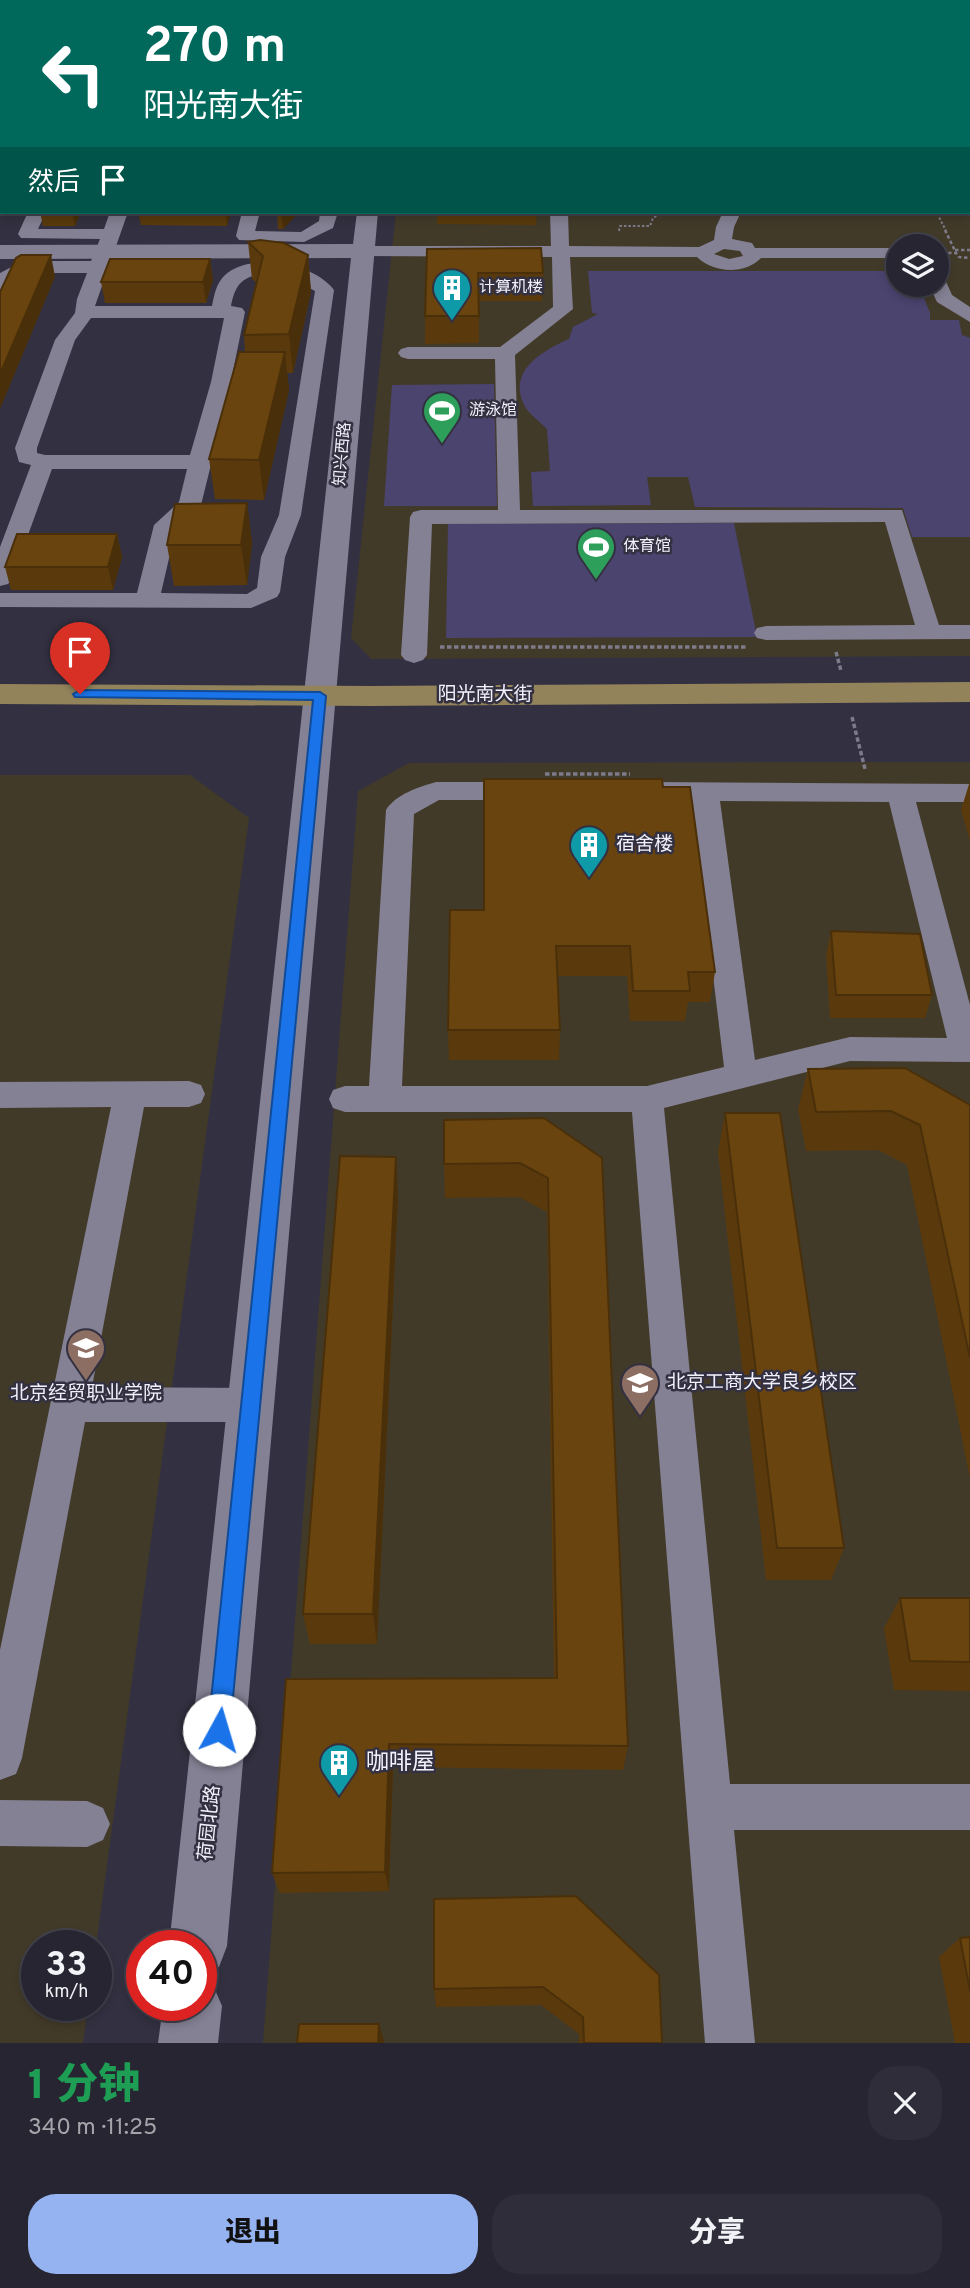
<!DOCTYPE html>
<html lang="zh">
<meta charset="utf-8">
<style>
:root{--surface:#262531;--page:#2e2d39;--text:#f1f3f6;--muted:#a4a5ab;--line:#42424d;--accent:#95b2f1}
body{margin:0;font-family:Overpass,"Noto Sans SC",sans-serif;background:var(--page);color:var(--text);height:100vh;display:flex;flex-direction:column;font-size:26px;white-space:nowrap}
*{box-sizing:border-box;margin:0}
p{font-size:23px;color:var(--muted)}
.icon{flex:none;width:38px;height:38px;fill:none;stroke:currentColor;stroke-width:2;stroke-linecap:round;stroke-linejoin:round}
.map{position:relative;height:2043px;overflow:hidden}
.side{display:flex;flex-direction:column;background:var(--surface);flex:1}
.side>*{flex:none}
.banner{position:absolute;left:0px;top:0px;width:971px;height:214px;box-shadow:0 4px 10px #0003,0 0 0 2px var(--line);background:#00695c;color:#fff;overflow:hidden}
.tools{position:absolute;left:886px;top:234px;display:grid;gap:14px}
.tools a{display:grid;place-items:center;width:63px;height:63px;border-radius:50%;background:var(--surface);box-shadow:0 4px 10px #0003,0 0 0 2px var(--line);font-size:35px}
.speed{position:absolute;left:21px;top:1930px;display:flex;gap:14px;font-size:35px;font-weight:700;text-align:center}
.speed>*{display:grid;place-content:center;width:91px;height:91px;border-radius:50%;background:var(--surface);box-shadow:0 4px 10px #0003,0 0 0 2px var(--line);line-height:1}
.speed small{font-size:18px;font-weight:400}
.speed .limit{border:10px solid #d22;background:#fff;color:#111}
.pin{position:absolute;display:grid;place-items:center;width:60px;height:60px;color:#fff;margin:-72px -30px;border-radius:50% 50% 50% 0;rotate:-45deg;box-shadow:0 0 7px #0007}
.pin .icon{rotate:45deg}
.me{position:absolute;width:77px;margin:-38px;rotate:6deg;stroke-linejoin:round;filter:drop-shadow(0 0 5px #0008)}
.turn{display:flex;align-items:center;gap:24px;height:147px;padding:0 28px;font-size:32px}
.turn .icon{width:91px;height:91px;stroke-width:2.5}
.turn b{display:block;font-size:49px;line-height:60px}
.then{display:flex;align-items:center;height:66px;padding:0 28px;background:#0003;gap:14px;font-size:26px}
.round{display:grid;place-items:center;flex:none;width:74px;height:74px;border-radius:28px;background:var(--page)}
.headline{display:flex;align-items:center;justify-content:space-between;height:119px;padding:0 28px}
h1{font-size:42px;font-weight:800;line-height:52px;color:#1e9e55}
.button{display:flex;gap:14px;margin-top:auto;padding:14px 28px}
.button a{flex:1;height:80px;border-radius:28px;background:var(--accent);color:#111;font-size:28px;font-weight:800;line-height:80px;text-align:center}
.button a+a{background:var(--page);color:var(--text)}
.map>svg:first-child{display:block}
.education{fill:#423a29;fill-rule:evenodd}
.green{fill:#4b446f}
.lines{fill:none;stroke-linecap:round;stroke-linejoin:round}
.path-far2{stroke:#7d7b89;stroke-width:2;stroke-dasharray:2.5 2;stroke-linecap:butt}
.path-far1{stroke:#7d7b89;stroke-width:2.5;stroke-dasharray:3.5 2.5;stroke-linecap:butt}
.path{stroke:#7d7b89;stroke-width:3.5;stroke-dasharray:4.5 2.5;stroke-linecap:butt}
.minor{fill:#848194;fill-rule:evenodd}
.tertiary{fill:#848194;fill-rule:evenodd}
.secondary{fill:#848194;fill-rule:evenodd}
.primary{fill:#93835b;fill-rule:evenodd}
.wall{fill:#5a3a0d}
.shaded-wall{fill:#4a300a}
.building{fill:#69440f;stroke:#4a300a;stroke-width:2}
.route{fill:#1a73e8;stroke:#114b97;stroke-width:2}
.labels{text-anchor:middle;dominant-baseline:central;stroke-width:5;stroke-linejoin:round;paint-order:stroke}
.far-poi-label{font-size:16px;fill:#f1f0fb;stroke:#333141;text-anchor:start}
.far-street-label{font-size:16px;fill:#f1f0fb;stroke:#333141}
.street-label{font-size:19px;fill:#f1f0fb;stroke:#333141}
.poi-label{font-size:19px;fill:#f1f0fb;stroke:#333141;text-anchor:start}
.near-poi-label{font-size:23px;fill:#f1f0fb;stroke:#333141;text-anchor:start}
</style>
<div class="map">
<svg width="970" height="2043" viewBox="0 0 970 2043">
<rect width="100%" height="100%" fill="#333141"/>
<!-- education -->
<path class="education" d="M970 66V656L371 659 351 638 396 212H970ZM898 247H936V285H898Z
M970 762V2043H263L358 791 409 763Z
M0 775H190L249 818 96 1946H37V2006H88L83 2043H0Z"/>
<!-- green -->
<path class="green" d="M588 271H898V285H919L930 313V320H959L962 335 970 338V537H912L903 508 695 507 688 477H647L651 505 533 506 531 472 550 471 547 429C540 422 528 413 524 405 507 370 544 350 569 339L573 327 598 314 592 313Z
M494 384 497 506H384L392 385Z
M734 523 757 637 446 638 448 524Z"/>
<g class="lines">
<!-- path-far2 -->
<path class="path-far2" d="M914 212 938 215 946 231
M619 231 620 226H650L653 218 663 212"/>
<!-- path-far1 -->
<path class="path-far1" d="M945 230 956 253
M955 250H970
M936 253H956L959 257 970 258"/>
<!-- path -->
<path class="path" d="M440 647H746
M836 652 841 671
M852 717 865 769
M545 774H630"/>
<!-- minor -->
<path class="minor" d="M0 139H2V149H0Z
M0 193H2V203H0Z
M28 212H46L38 229H104L110 212H128L95 306H212C214 296 216 284 224 276 250 251 314 263 334 290L301 515 285 557 280 592 277 597 251 608 0 607V593H137L154 525 179 502 187 469H52L12 579 8 584 0 586V547L31 465 19 462 15 448 55 340 75 313 77 299 87 273H27L15 279 7 297 0 299V273L23 261H91L100 239 21 238 18 234ZM264 274 288 277 315 291 279 515 261 557 257 588 247 594 161 593 176 528 201 505 230 388 279 386 282 382 279 378 232 376 245 312 242 308 231 306C235 285 242 276 264 274ZM91 318H224L211 382 190 455H45L37 453V448L75 340Z
M242 212H260L255 231 301 232 319 221 320 212H338L333 228 304 242 239 240 236 236Z
M550 212H568L569 246 699 247 714 240 716 227 723 212H741L734 227 732 239 752 243 755 248H898V258H761C745 275 713 273 697 257H570L573 309 515 355 520 510H902L939 625H970V639L766 640 757 638 754 633 757 628 766 626 915 625 885 522 432 524 427 655 423 660 414 663 405 660 401 655 410 517 413 512 421 510H498L495 359H408L401 357 398 353 401 349 408 347H500L553 307 552 257 362 256 353 251 362 246H551ZM724 249 740 251 743 256 729 259 714 254Z
M936 273 943 275 952 295 970 307V322L937 302 929 285H936Z
M436 782H528L538 785 542 791 538 797 528 800H439L414 814 402 1086H647L724 1067 692 800H650L640 797 636 791 640 785 650 782 970 784V802H916L970 1005V1062L850 1061 664 1108 730 1784H970V1830H734L755 2043H705L632 1112H345L333 1108 329 1099 333 1090 345 1086H369L386 810C396 794 419 787 436 782ZM720 801 889 802 947 1038 850 1037 755 1060Z
M189 1081 201 1085 205 1094 201 1103 189 1107H144L92 1387 250 1388 263 1393 269 1405 263 1417 250 1422H85L22 1758 16 1774 0 1780V1650L111 1107 0 1108V1082Z
M0 1800 87 1801 103 1808 110 1824 103 1840 87 1847 0 1846Z"/>
<!-- tertiary -->
<path class="tertiary" d="M380 0H396V2H380Z
M0 48H2V58H0Z
M357 212H378L227 1946 219 1967 201 1974V1946H169L351 258 0 259V245L353 244Z
M201 1980 213 1985 222 2006 218 2043H158L163 2006H201Z"/>
<!-- secondary -->
<path class="secondary" d="M885 0H901L902 2H885Z"/>
<!-- primary -->
<path class="primary" d="M970 682V702L371 706 0 704V684L371 686Z"/>
</g>
<!-- wall -->
<path class="wall" d="M0 58H2V137H0Z
M40 212H81L75 226H43Z
M138 212H231L227 226 141 225Z
M277 212H299L283 229H278Z
M437 212H537L536 225 437 224Z
M248 242 308 255 311 292 293 373H287L289 390 264 500 215 499 209 459 245 352 244 335 257 283 252 279Z
M427 249 543 273 542 301H479V343L425 344V316Z
M210 259 213 280 206 303H105L101 282Z
M247 503 252 543 247 585 174 586 167 545Z
M117 534 122 557 113 590H11L5 567Z
M970 781V841L961 810Z
M663 787 715 972 710 1002H688L685 1021H630L627 976H558L560 1030 559 1060H449L448 1030 484 910Z
M831 931 932 995 925 1018H830L826 955Z
M808 1069 970 1107V1478L907 1165 878 1150 806 1151 798 1109Z
M725 1113 844 1548 831 1580H766L718 1152Z
M544 1118 628 1746 623 1770 393 1767 389 1891 280 1893 272 1873 286 1679 554 1678 547 1212 519 1197 445 1198 444 1164Z
M398 1196 377 1644H310L303 1614Z
M900 1598H970V1691L894 1690 884 1628Z
M576 1896 662 2043H579V2034L541 2005 436 2007 434 1989Z
M970 1937V2043H955L939 1957 960 1938Z"/>
<!-- shaded-wall -->
<path class="shaded-wall" d="M72 212H81L75 226Z
M226 212H231L227 226Z
M281 212H299L283 229Z
M51 255 55 277 0 409V374Z
M308 255 311 292 293 373 289 334Z
M210 259 213 280 206 303 203 282Z
M285 352 289 390 264 500 259 460Z
M247 503 252 543 247 585 241 545Z
M117 534 122 557 113 590 108 567Z
M396 1157 398 1196 377 1644 373 1614Z
M389 1744 393 1767 389 1891 385 1872Z
M379 2024 384 2041V2043H378Z"/>
<!-- building -->
<path class="building" d="M0 58H2V117H0Z
M260 240 284 243 308 255 289 334 244 335 263 256 248 242Z
M541 248 543 273H478L479 316H425L427 249Z
M21 255H51L0 374V292L16 258Z
M110 259H210L203 282H101Z
M239 352H285L259 460 209 459Z
M247 503 241 545H167L175 504Z
M17 534H117L108 567H5Z
M484 779H662L663 787H690L715 972H688L690 991H633L630 946H556L560 1030H448L450 910H484Z
M831 931 920 934 932 995H836Z
M905 1068 970 1105V1358L920 1125 891 1111 816 1112 808 1069Z
M725 1113H780L844 1548H777Z
M544 1118 602 1158 628 1746 389 1744 385 1872 272 1873 286 1679 557 1678 548 1178 520 1163 444 1164V1120Z
M340 1156 396 1157 373 1614H303Z
M900 1598H970V1662L910 1661Z
M576 1896 659 1975 662 2043H584L583 2017 543 1987 434 1989V1899Z
M970 1937V1991L960 1938Z
M299 2024H379L378 2043H297Z"/>
<!-- route -->
<path class="route" d="M80 690 320 692 326 696 230 1730 227 1738 219 1741 211 1738 208 1730 313 700 75 697 73 694Z"/>
<!-- icons -->
<defs>
<symbol id="building-pin" viewBox="-11 -11 22 30"><path d="M0 17L-7.5 6A9.5 9.5 0 1 1 7.5 6Z" fill="#0f9aa8" stroke="#333141"/><path d="M-4-6H4V6H1V3H-1V6H-4ZM-2.5-4.3h1.7v1.8h-1.7ZM.8-4.3h1.7v1.8H.8ZM-2.5-1h1.7V.8h-1.7ZM.8-1h1.7V.8H.8Z" fill="#fff"/></symbol>
<symbol id="stadium-pin" viewBox="-11 -11 22 30"><path d="M0 17L-7.5 6A9.5 9.5 0 1 1 7.5 6Z" fill="#2e9e5b" stroke="#333141"/><path d="M0-5a6.5 5 0 1 0 0 10a6.5 5 0 1 0 0-10ZM-3.5-1.8h7v3.6h-7Z" fill="#fff"/></symbol>
<symbol id="university-pin" viewBox="-11 -11 22 30"><path d="M0 17L-7.5 6A9.5 9.5 0 1 1 7.5 6Z" fill="#8d6e63" stroke="#333141"/><path d="M0-5L7-2L0 1L-7-2ZM-4 1L0 2.5L4 1V4Q0 6-4 4Z" fill="#fff"/></symbol>
</defs>
<g fill-rule="evenodd">
<use href="#building-pin" x="430" y="266" width="44" height="60"/>
<use href="#stadium-pin" x="420" y="389" width="44" height="60"/>
<use href="#stadium-pin" x="574" y="525" width="44" height="60"/>
<use href="#building-pin" x="567" y="823" width="44" height="60"/>
<use href="#university-pin" x="64" y="1326" width="44" height="60"/>
<use href="#university-pin" x="618" y="1361" width="44" height="60"/>
<use href="#building-pin" x="317" y="1741" width="44" height="60"/>
</g>
<g class="labels">
<!-- far-poi labels -->
<g class="far-poi-label">
<text x="479" y="288">计算机楼</text>
<text x="469" y="411">游泳馆</text>
<text x="623" y="547">体育馆</text>
</g>
<!-- far-street labels -->
<g class="far-street-label">
<text transform="translate(343 454) rotate(-85)">知兴西路</text>
</g>
<!-- street labels -->
<g class="street-label">
<text x="485" y="695">阳光南大街</text>
<text transform="translate(210 1823) rotate(-84)">荷园北路</text>
</g>
<!-- poi labels -->
<g class="poi-label">
<text x="616" y="845">宿舍楼</text>
<text x="667" y="1383">北京工商大学良乡校区</text>
<text x="86" y="1394" text-anchor="middle">北京经贸职业学院</text>
</g>
<!-- near-poi labels -->
<g class="near-poi-label">
<text x="366" y="1763">咖啡屋</text>
</g>
</g>
</svg>
<div class="tools">
<a><svg class="icon" aria-label="layers" viewBox="0 0 24 24"><path d="M12 4l9 5-9 5-9-5zM3 14l9 5 9-5"/></svg></a>
</div>
<div class="speed"><div>33<small>km/h</small></div><div class="limit">40</div></div>
<div class="pin" style="left:80px;top:694px;background:#d93025"><svg class="icon" aria-label="arrive" viewBox="0 0 24 24"><path d="M6 21V4h12l-3 4 3 4H6"/></svg></div>
<svg class="me" style="left:219px;top:1730px" viewBox="-20 -20 40 40"><circle r="19" fill="#fff"/><path d="M0-13L10 11 0 6-10 11z" fill="#1a73e8"/></svg>
<div class="banner">
<div class="turn"><svg class="icon" aria-label="left" viewBox="0 0 24 24"><path d="M17 20v-9H6M10 6l-5 5 5 5"/></svg><div><b>270 m</b>阳光南大街</div></div>
<div class="then">然后<svg class="icon" aria-label="arrive" viewBox="0 0 24 24"><path d="M6 21V4h12l-3 4 3 4H6"/></svg></div>
</div>
</div>
<section class="side">
<div class="headline"><div><h1>1 分钟</h1><p>340 m · 11:25</p></div><a class="round"><svg class="icon" aria-label="close" viewBox="0 0 24 24"><path d="M6 6l12 12M18 6L6 18"/></svg></a></div>
<div class="button"><a>退出</a><a>分享</a></div>
</section>
